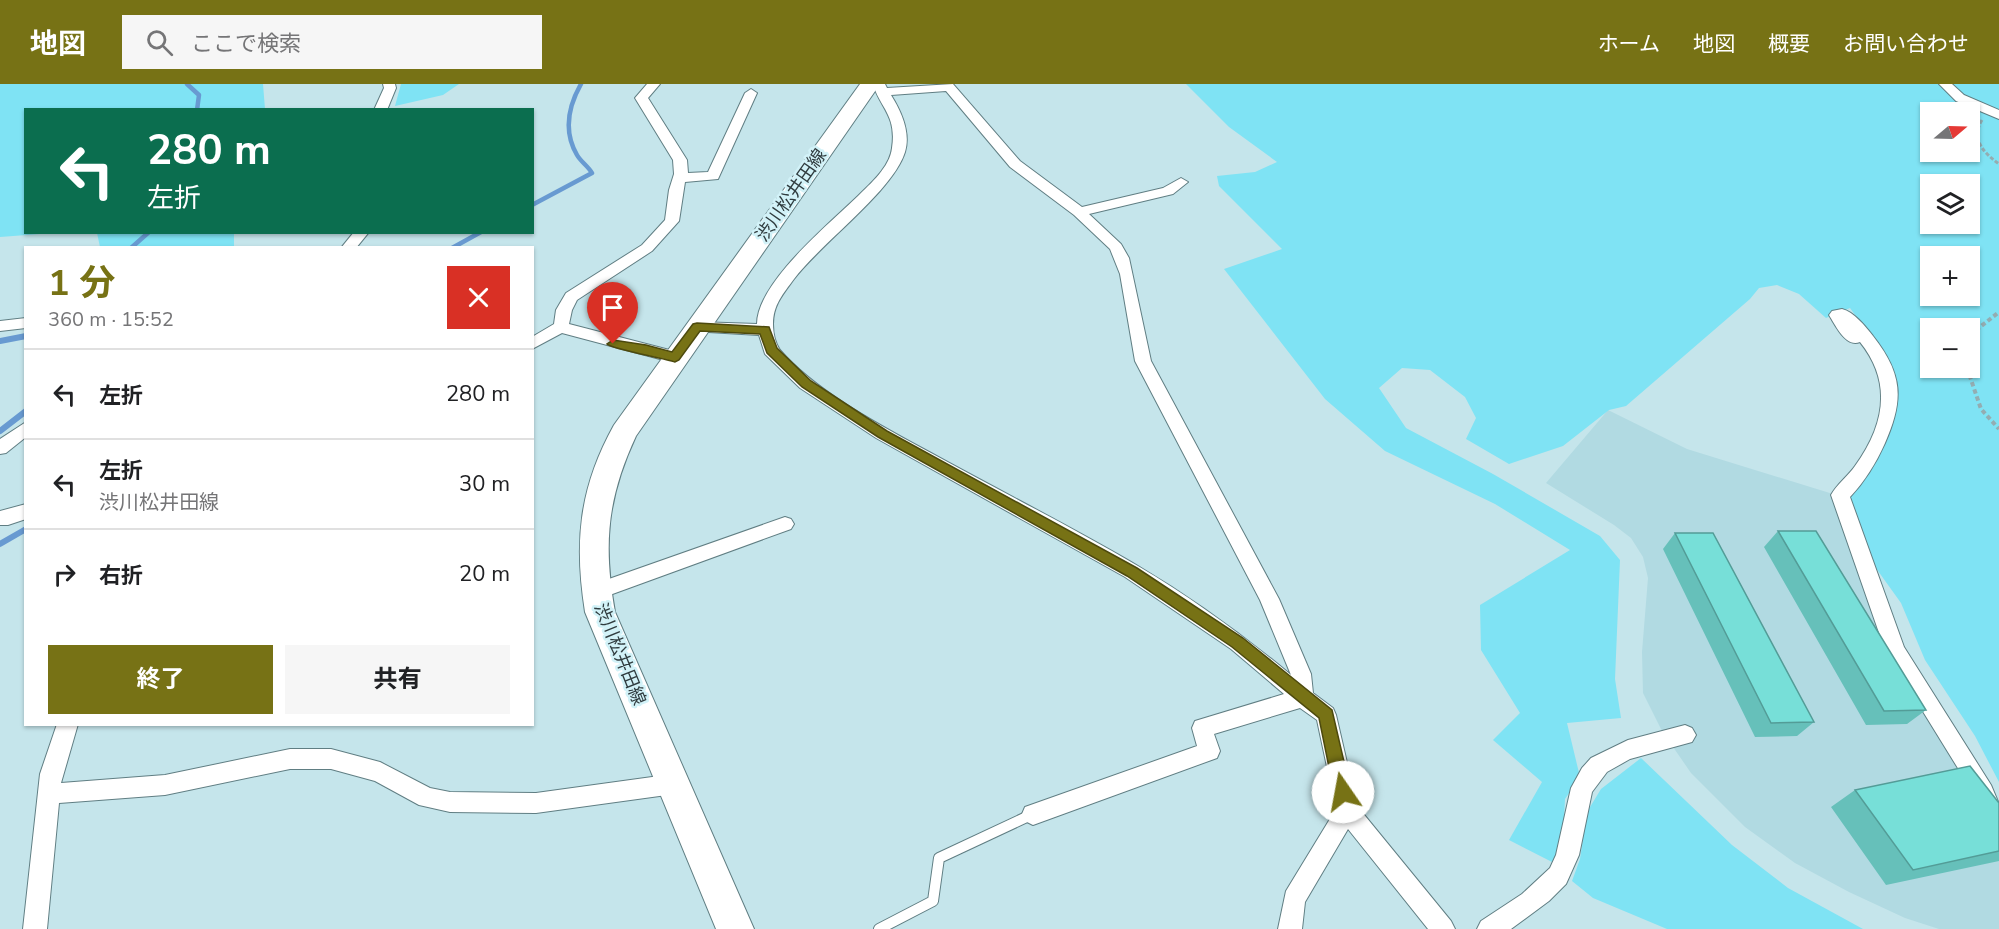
<!DOCTYPE html>
<html lang="ja">
<meta charset="utf-8">
<style>
:root{--surface:#fff;--page:#f6f6f6;--text:#202124;--muted:#757577;--line:#e0e0e0;--accent:#777215}
body{margin:0;font-family:"Nunito Sans","Noto Sans JP",sans-serif;background:var(--page);color:var(--text);height:100vh;display:flex;flex-direction:column;font-size:22px;white-space:nowrap}
*{box-sizing:border-box;margin:0}
p{font-size:20px;color:var(--muted)}
.icon{flex:none;width:33px;height:33px;fill:none;stroke:currentColor;stroke-width:2;stroke-linecap:round;stroke-linejoin:round}
.map{position:relative;flex:1;overflow:hidden}
.details{position:absolute;left:24px;top:162px;width:510px;height:480px;display:flex;flex-direction:column;background:var(--surface);border-radius:0px;box-shadow:0 2px 4px #0004}
.details>*{flex:none}
.guide{position:absolute;left:24px;top:24px;width:510px;height:126px;border-radius:0px;box-shadow:0 2px 4px #0004;background:#0b6e4f;color:#fff;overflow:hidden}
.needle{width:39px;rotate:71deg}
.fabs{position:absolute;left:1920px;top:18px;display:grid;gap:12px}
.fabs a{display:grid;place-items:center;width:60px;height:60px;border-radius:0px;background:var(--surface);box-shadow:0 2px 4px #0004;font-size:30px}
.pin{position:absolute;display:grid;place-items:center;width:51px;height:51px;color:#fff;margin:-62px -26px;border-radius:50% 50% 50% 0;rotate:-45deg;box-shadow:0 0 6px #0007}
.pin .icon{rotate:45deg}
.me{position:absolute;width:66px;margin:-33px;rotate:348deg;stroke-linejoin:round;filter:drop-shadow(0 0 4px #0008)}
.turn{display:flex;align-items:center;gap:21px;height:126px;padding:0 24px;font-size:27px}
.turn .icon{width:78px;height:78px;stroke-width:2.5}
.turn b{display:block;font-size:42px;line-height:51px}
.round{display:grid;place-items:center;flex:none;width:63px;height:63px;border-radius:0px;background:var(--page)}
.head{display:flex;align-items:center;justify-content:space-between;height:102px;padding:0 24px}
h1{font-size:36px;font-weight:700;line-height:45px;color:var(--accent)}
.action{display:flex;gap:12px;margin-top:auto;padding:12px 24px}
.action a{flex:1;height:69px;border-radius:0px;background:var(--accent);color:#fff;font-size:24px;font-weight:700;line-height:69px;text-align:center}
.action a+a{background:var(--page);color:var(--text)}
ul{padding:0;list-style:none}
li{display:flex;align-items:center;gap:18px;height:90px;padding:0 24px;border-top:2px solid var(--line)}
li div{flex:1}
li b{display:block;font-size:22px}
li em{font-style:normal}
header{display:flex;align-items:center;gap:36px;box-sizing:border-box;height:84px;padding:0 30px;background:var(--accent);color:#fff}
header strong{font-size:28px}
nav{display:flex;gap:33px;margin-inline-start:auto;font-size:21px}
.search{width:420px;height:54px;background:var(--page);display:flex;align-items:center;gap:15px;box-sizing:border-box;padding:0 21px;border-radius:0px;color:var(--muted);font-size:22px}
.map>svg:first-child{display:block}
.built{fill:#b1dae2}
.green{fill:#7fe3f4;fill-rule:evenodd}
.lines{fill:none;stroke-linecap:round;stroke-linejoin:round}
.stream-far1{stroke:#689ad1;stroke-width:4.5}
.stream{stroke:#689ad1;stroke-width:6}
.lane-casing{stroke:#607e83;stroke-width:12}
.street-casing{stroke:#607e83;stroke-width:2}
.primary-casing{stroke:#607e83;stroke-width:2}
.path-far1{stroke:#93adb2;stroke-width:3;stroke-dasharray:4 2;stroke-linecap:butt}
.path{stroke:#93adb2;stroke-width:4;stroke-dasharray:4.5 3;stroke-linecap:butt}
.lane{stroke:#fff;stroke-width:10}
.street{fill:#fff;fill-rule:evenodd}
.primary{fill:#fff;fill-rule:evenodd}
.wall{fill:#66c0ba}
.building{fill:#77dfd8;stroke:#539c97;stroke-width:1.5}
.route{fill:#777215;stroke:#4d4a0e;stroke-width:1.5}
.labels{text-anchor:middle;dominant-baseline:central;stroke-width:5;stroke-linejoin:round;paint-order:stroke}
.street-label{font-size:18px;fill:#303c3f;stroke:#d2f2f8}
</style>
<header>
<strong>地図</strong>
<div class="search"><svg class="icon" aria-label="search" viewBox="0 0 24 24"><circle cx="10" cy="10" r="6"/><path d="M15 15l6 6"/></svg>ここで検索</div>
<nav><a>ホーム</a><a>地図</a><a>概要</a><a>お問い合わせ</a></nav>
</header>
<div class="map">
<svg width="1999" height="845" viewBox="0 0 1999 845">
<rect width="100%" height="100%" fill="#c5e5eb"/>
<!-- built -->
<path class="built" d="M1608 326 1687 365 1833 410 1877 536 1970 700 1999 755V845H1939L1905 834 1849 808 1795 779 1745 743 1691 689 1662 647 1643 609 1642 568 1648 494 1643 473 1631 454 1614 441 1546 399Z"/>
<!-- green -->
<path class="green" d="M0 0H263L265 25 26 26V148L53 149 0 153Z
M401 0H459L443 11 395 22Z
M1186 0H1999V698L1975 652 1925 576 1901 519 1873 480 1846 412 1896 302 1892 282 1850 224 1826 234 1799 210 1777 201 1759 204 1750 215 1626 322 1609 326 1563 362 1509 380 1466 355 1476 334 1465 313 1430 286 1402 284 1379 304 1406 344 1493 390 1600 452 1620 476 1615 595 1621 634 1567 639 1580 693 1565 715 1563 754 1554 779 1509 756 1542 698 1493 656 1520 629 1481 566 1480 521 1570 466 1495 420 1385 367 1325 315 1224 185 1282 165 1219 102 1217 92 1255 88 1277 78 1229 43ZM1930 28H1970V68H1930ZM1930 100H1970V140H1930ZM1930 172H1970V212H1930ZM1930 244H1970V284H1930Z
M97 149H234V163H100Z
M1641 674 1732 761 1788 804 1863 845H1667L1593 814 1572 797 1580 775 1587 728 1601 705Z"/>
<g class="lines">
<!-- stream-far1 -->
<path class="stream-far1" d="M187 0 199 11 197 26
M532 121 592 89C588 82 581 78 577 71 563 47 568 23 581 0
M131 164 149 148
M452 164 481 148"/>
<!-- stream -->
<path class="stream" d="M0 257 26 252
M0 347 26 327
M0 460 26 445"/>
<defs>
<path id="lane" d="M879 845 933 817 939 774 1033 730"/>
<path id="street" d="M383 0H395L396 4 387 26H374L384 4Z
M647 0H660L648 14 687 76 688 89 708 88 745 9 751 5 757 9 718 95 685 98 679 137 652 167 577 216 572 226 569 240 681 269 683 273 681 277 675 279 562 249 532 265V253L554 240 556 226 566 209 642 161 665 136 669 106 674 90 673 76 635 14Z
M873 0H885L887 4 953 0 1020 77 1082 123 1163 104 1181 94 1188 98 1173 110 1089 130 1121 160 1129 174 1151 277 1279 515 1311 590 1313 609 1333 624 1336 631 1357 722 1451 837 1455 845H1428L1348 745 1305 818 1302 845H1278L1286 807 1336 725 1317 636 1300 624 1214 650 1220 667 1217 674 1033 741 1025 737 1022 730 1025 723 1197 662 1192 644 1195 637 1284 610 1231 565 1125 493 876 354 800 304 765 270 759 251 691 247 689 243 691 239 697 238 757 240C757 199 828 141 858 112 870 100 890 83 892 64 897 31 880 24 873 0ZM946 7 1010 83 1074 131 1110 165 1120 190 1135 277 1260 516 1291 591C1243 551 1192 514 1138 482 1070 442 1000 407 931 369 883 343 816 308 780 266 775 259 773 248 773 240 773 221 783 210 794 195 821 159 893 107 905 68 911 48 901 27 891 11Z
M1939 0H1952L1964 11 1999 26V35L1956 17Z
M354 148H369L356 164H341Z
M1842 225C1854 228 1865 242 1873 252 1903 290 1904 316 1885 359 1876 379 1865 397 1850 413L1904 563 1991 701 1999 720V757L1991 754 1972 707 1885 566 1831 411C1837 400 1848 392 1855 382 1884 342 1893 299 1860 258 1846 264 1836 242 1829 231L1832 227Z
M26 234V244L0 247V237Z
M26 338V353L6 369 0 370V355Z
M26 420V435L8 441H0V427Z
M785 433 791 435 794 440 791 445 596 516 589 514 586 508 589 502Z
M57 640H78L61 699 165 691 290 665H331L380 678 430 704 450 708 536 709 674 690 682 693 685 700 682 707 674 710 536 729 450 728 419 721 375 697 331 685H290L165 711 59 719 47 845H23L40 690Z
M1685 641 1692 644 1696 651 1692 658 1630 675 1607 688 1592 708 1579 771 1566 800 1549 817 1511 845H1477L1481 837 1522 810 1550 784 1556 771 1571 704 1582 684 1591 674 1628 656Z"/>
<path id="primary" d="M860 0H880L636 352C607 414 603 461 615 528L754 845H716L585 528C574 458 579 404 614 341Z"/>
</defs>
<!-- lane casing -->
<use href="#lane" class="lane-casing"/>
<!-- street casing -->
<use href="#street" class="street-casing"/>
<!-- primary casing -->
<use href="#primary" class="primary-casing"/>
<!-- path-far1 -->
<path class="path-far1" d="M1982 36C1970 55 1984 69 1999 80"/>
<!-- path -->
<path class="path" d="M1970 251 1999 228
M1967 284 1981 325 1999 345"/>
<!-- lane -->
<use href="#lane" class="lane"/>
<!-- street -->
<use href="#street" class="street"/>
<!-- primary -->
<use href="#primary" class="primary"/>
</g>
<!-- wall -->
<path class="wall" d="M1778 447 1926 626 1907 640 1866 641 1764 463Z
M1675 449 1814 638 1797 652 1755 653 1663 465Z
M1855 706 1999 719V777L1886 801 1831 723Z"/>
<!-- building -->
<path class="building" d="M1778 447H1816L1926 626 1884 627Z
M1675 449H1713L1814 638 1771 639Z
M1970 682 1999 719V767L1913 786 1855 706Z"/>
<!-- route -->
<path class="route" d="M697 239 769 243 777 264 811 297 887 347 1137 484 1243 554 1332 626 1351 708 1348 713 1343 716 1337 713 1334 708 1319 634 1232 563 1127 492 878 353 802 303 767 269 760 250 700 247 679 276 675 278C664 274 611 265 607 260L613 256 646 261 672 268 693 240Z"/>
<g class="labels">
<!-- street labels -->
<g class="street-label">
<text transform="translate(791 111) rotate(-55)">渋川松井田線</text>
<text transform="translate(620 570) rotate(68)">渋川松井田線</text>
</g>
</g>
</svg>
<div class="fabs">
<a><svg class="needle" viewBox="-14 -14 28 28"><path d="M0-13l5 13h-10z" fill="#e53935"/><path d="M0 13l5-13h-10z" fill="#757577"/></svg></a>
<a><svg class="icon" aria-label="layers" viewBox="0 0 24 24"><path d="M12 4l9 5-9 5-9-5zM3 14l9 5 9-5"/></svg></a>
<a>+</a>
<a>−</a>
</div>
<div class="pin" style="left:613px;top:260px;background:#d93025"><svg class="icon" aria-label="arrive" viewBox="0 0 24 24"><path d="M6 21V4h12l-3 4 3 4H6"/></svg></div>
<svg class="me" style="left:1343px;top:708px" viewBox="-20 -20 40 40"><circle r="19" fill="#fff"/><path d="M0-13L10 11 0 6-10 11z" fill="#777215"/></svg>
<div class="guide">
<div class="turn"><svg class="icon" aria-label="left" viewBox="0 0 24 24"><path d="M17 20v-9H6M10 6l-5 5 5 5"/></svg><div><b>280 m</b>左折</div></div>
</div>
<section class="details">
<div class="head"><div><h1>1 分</h1><p>360 m · 15:52</p></div><a class="round" style="background:#d93025;color:#fff"><svg class="icon" aria-label="close" viewBox="0 0 24 24"><path d="M6 6l12 12M18 6L6 18"/></svg></a></div>
<ul>
<li><svg class="icon" aria-label="left" viewBox="0 0 24 24"><path d="M17 20v-9H6M10 6l-5 5 5 5"/></svg><div><b>左折</b></div><em>280 m</em></li>
<li><svg class="icon" aria-label="left" viewBox="0 0 24 24"><path d="M17 20v-9H6M10 6l-5 5 5 5"/></svg><div><b>左折</b><p>渋川松井田線</p></div><em>30 m</em></li>
<li><svg class="icon" aria-label="right" viewBox="0 0 24 24"><path d="M7 20v-9h11M14 6l5 5-5 5"/></svg><div><b>右折</b></div><em>20 m</em></li>
</ul>
<div class="action"><a>終了</a><a>共有</a></div>
</section>
</div>
